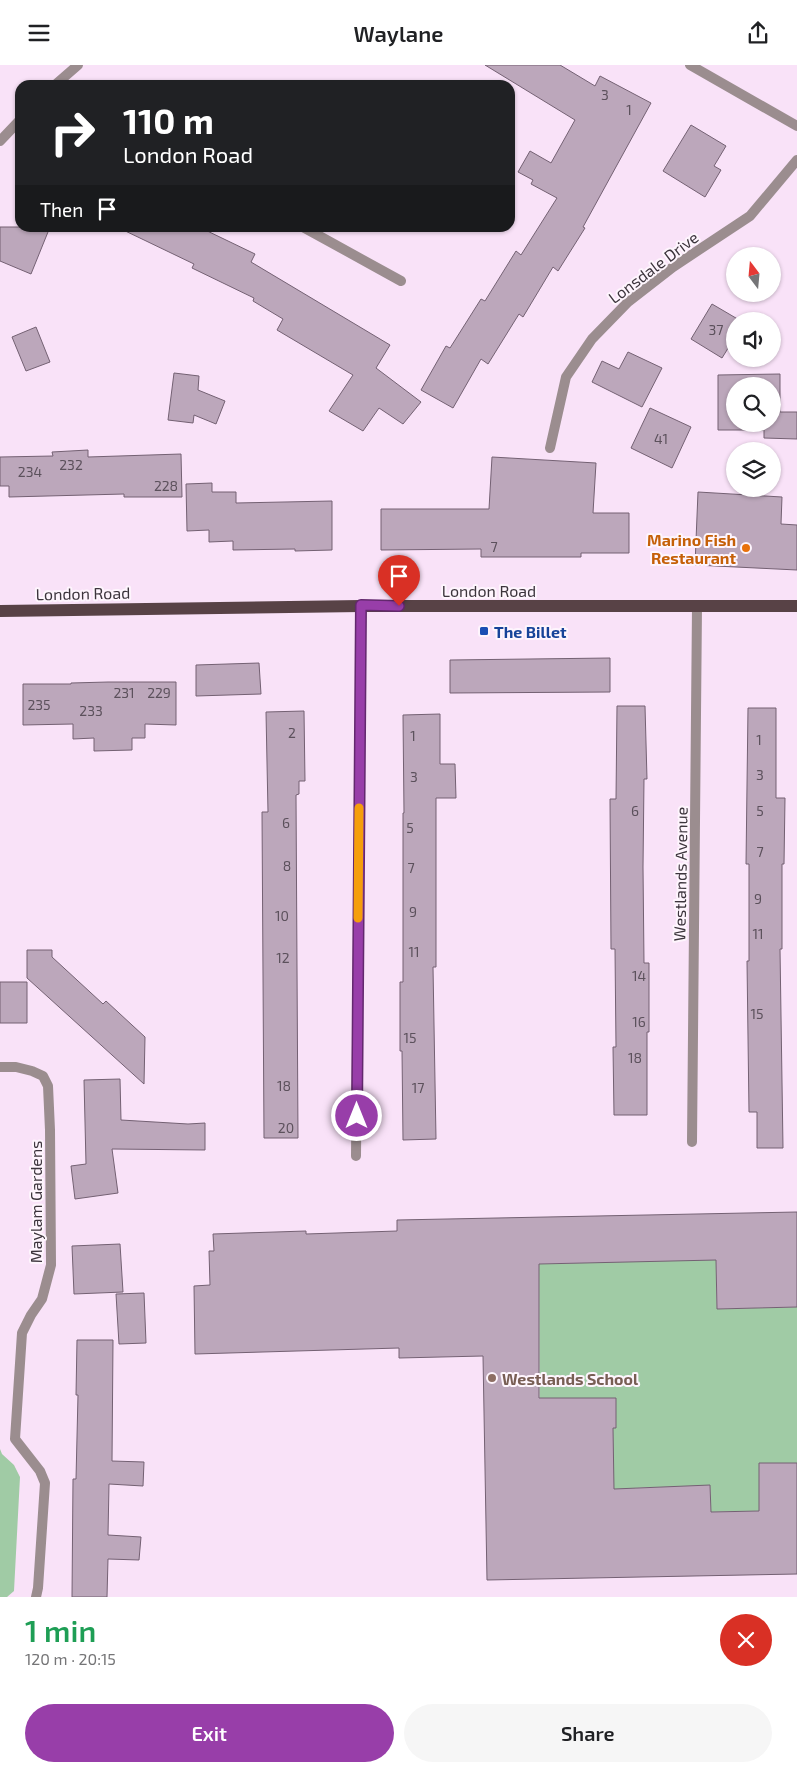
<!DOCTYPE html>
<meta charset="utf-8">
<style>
:root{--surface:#fff;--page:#f6f6f6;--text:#202124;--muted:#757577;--accent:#983ea9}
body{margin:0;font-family:"Exo 2",sans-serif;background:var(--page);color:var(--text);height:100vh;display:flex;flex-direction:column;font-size:19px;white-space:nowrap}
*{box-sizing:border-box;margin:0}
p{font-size:16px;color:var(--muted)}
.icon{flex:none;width:28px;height:28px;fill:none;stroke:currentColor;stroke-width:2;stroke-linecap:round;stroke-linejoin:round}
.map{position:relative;height:1532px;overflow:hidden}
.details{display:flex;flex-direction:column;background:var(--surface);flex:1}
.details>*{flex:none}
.banner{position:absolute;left:15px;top:15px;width:500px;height:152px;border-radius:15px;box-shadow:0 1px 4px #0004;background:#202124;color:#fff;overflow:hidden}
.needle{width:32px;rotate:344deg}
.buttons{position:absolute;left:726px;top:182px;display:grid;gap:10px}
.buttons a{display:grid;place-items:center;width:55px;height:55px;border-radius:50%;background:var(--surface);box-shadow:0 1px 4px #0004;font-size:25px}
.pin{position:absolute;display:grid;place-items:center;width:42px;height:42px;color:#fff;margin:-51px -21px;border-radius:50% 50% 50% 0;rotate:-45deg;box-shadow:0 0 5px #0007}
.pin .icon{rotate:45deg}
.me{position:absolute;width:55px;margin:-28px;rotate:0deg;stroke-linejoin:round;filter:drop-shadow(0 0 4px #0008)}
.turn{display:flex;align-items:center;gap:18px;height:105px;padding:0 25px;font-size:22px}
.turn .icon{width:65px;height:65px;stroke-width:2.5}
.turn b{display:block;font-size:35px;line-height:42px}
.then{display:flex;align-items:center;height:48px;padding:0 25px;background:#0003;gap:10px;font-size:19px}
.round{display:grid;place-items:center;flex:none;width:52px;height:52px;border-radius:26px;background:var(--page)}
.overview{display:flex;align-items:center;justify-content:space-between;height:85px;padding:0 25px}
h1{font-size:30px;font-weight:600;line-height:38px;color:#1e9e55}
.cta{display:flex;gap:10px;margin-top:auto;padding:10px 25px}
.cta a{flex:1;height:58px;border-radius:30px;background:var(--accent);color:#fff;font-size:20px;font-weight:600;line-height:58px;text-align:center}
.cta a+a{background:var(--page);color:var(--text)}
header{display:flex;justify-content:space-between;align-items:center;height:65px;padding:0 25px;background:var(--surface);font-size:22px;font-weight:600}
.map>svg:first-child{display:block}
.green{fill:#a0cba5}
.building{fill:#bca7bb;stroke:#746173;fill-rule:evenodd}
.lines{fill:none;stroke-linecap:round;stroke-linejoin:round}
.street{stroke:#9b8d8f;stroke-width:10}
.primary{stroke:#584246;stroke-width:12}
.route-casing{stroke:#63286e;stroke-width:12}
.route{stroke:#983ea9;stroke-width:9}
.slow{stroke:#f59e0b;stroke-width:9}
.food-dot{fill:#e8710a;stroke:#fef5fd;stroke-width:2}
.transit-dot{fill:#1a4fb4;stroke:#fef5fd;stroke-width:2}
.education-dot{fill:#8d6e63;stroke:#fef5fd;stroke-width:2}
.labels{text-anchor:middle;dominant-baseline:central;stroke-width:4;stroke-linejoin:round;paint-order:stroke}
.number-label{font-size:14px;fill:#5c515c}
.street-label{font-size:16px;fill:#3c343c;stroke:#fef5fd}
.food-label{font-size:16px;font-weight:bold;fill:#c56008;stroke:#fef5fd;text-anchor:end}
.transit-label{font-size:16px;font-weight:bold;fill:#164399;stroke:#fef5fd;text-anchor:start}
.education-label{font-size:16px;font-weight:bold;fill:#785e54;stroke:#fef5fd;text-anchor:start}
</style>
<header><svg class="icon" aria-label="menu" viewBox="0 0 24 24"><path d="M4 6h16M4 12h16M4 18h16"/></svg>Waylane<svg class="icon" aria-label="share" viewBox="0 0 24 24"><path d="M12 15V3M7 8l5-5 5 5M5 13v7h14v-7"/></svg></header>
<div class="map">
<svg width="797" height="1532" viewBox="0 0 797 1532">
<rect width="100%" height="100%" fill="#f9e2f8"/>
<!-- green -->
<path class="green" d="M716 1194 717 1244 797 1242V1473L789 1445 711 1447 710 1421 635 1423 636 1465 540 1469 539 1199Z
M0 1384 2 1389 14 1400 20 1412 14 1526 7 1532H0Z"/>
<!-- building -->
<path class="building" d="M485 0H560L595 21 600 11 651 38 583 162 585 163 558 206 553 202 523 252 519 249 488 299 481 294 453 343 421 325 446 281 450 283 481 234 485 236 516 186 521 190 557 133 531 119 533 115 518 107 530 86 551 98 575 55Z
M691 60 726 81 714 101 721 105 705 132 663 106Z
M0 162H50L31 209 0 196Z
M117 162H199L255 189 251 197 390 280 376 303 421 337 403 359 379 343 363 366 329 346 353 310 277 265 283 254 253 236 254 233 192 203 194 199Z
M712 239 741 256H735V272L722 293 691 274Z
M36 262 50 297 26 306 12 272Z
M628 287 662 303 642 342 592 317 602 296 619 304Z
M174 308 199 311 198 325 225 336 216 359 194 350 193 358 168 355Z
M780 309V347H797V374L764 373V365H718V310ZM735 321H772V359H735Z
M650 343 691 362 672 403 631 383Z
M88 385V392L181 389 182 432H124V429L9 432V421H0V392L53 391 52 387Z
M492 392 596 398 593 448H629V488H581V492H481V484L381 485V444H489Z
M212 418V427H236V438L332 436V485L295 486V484L233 485V476L209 477V465L187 466 186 419Z
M698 427 782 432 781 459 797 460V505L695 500Z
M610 593V627L450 628V595Z
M259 598 261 629 196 631V600Z
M108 617H176V660L145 659V673H132V685L94 686V673L73 674V659L23 660V619H71V618Z
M617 641H645L647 714H644L643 802 644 898H649V967H647V1050H614L613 982H616L615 884H611L610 734H616Z
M748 643H776V733H785L784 799H782V884H780L783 1083H757V1047H749L747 896H749V799H746Z
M304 646 305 716H299V729L296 730 298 1073H264L262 747H268L266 647Z
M440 649V699H455L456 733H436V902H433L436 1074 403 1075 402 986H400V917H403V748H404L403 650Z
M27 885H52V892L103 939 106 936 145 972 144 1019 27 913Z
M0 917H27V958H0Z
M120 1014 121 1055 188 1059 205 1058V1085L112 1084 118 1128 75 1134 71 1101 86 1099 84 1015Z
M797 1147V1242L717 1244 716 1195 539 1199V1333H616V1363H613L614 1424 710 1420 711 1447 759 1446V1398H797V1509L487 1515 483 1291 399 1293V1283L195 1289 194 1221 210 1220 209 1186H214L213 1169 306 1166V1169L397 1166V1155Z
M120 1179 123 1227 74 1229 72 1181Z
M144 1228 146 1278 119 1279 116 1229Z
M77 1275H113L112 1396 144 1397 143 1421 109 1419 108 1470 141 1472 139 1495 108 1494 107 1532H72L73 1414H76L78 1330H76Z"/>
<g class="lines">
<!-- street -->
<path class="street" d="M690 0 797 61
M55 20 78 0
M0 76 20 55
M303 162 401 216
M550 383 566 312 592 274 628 237 673 202 750 151 797 95
M0 1002H16L32 1006 43 1011 48 1021 50 1065 51 1200 42 1234 31 1250 22 1268 15 1374 40 1406 45 1418 38 1523 36 1532
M692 1077 697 542
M356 1091 361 541"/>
<!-- primary -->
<path class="primary" d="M0 546 361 541H797"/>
</g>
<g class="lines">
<defs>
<path id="route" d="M357 1051 361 540 399 541"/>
</defs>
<!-- route casing -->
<use href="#route" class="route-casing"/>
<!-- route -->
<use href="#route" class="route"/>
<!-- slow -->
<path class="slow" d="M358 853 359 743"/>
</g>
<!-- markers -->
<circle class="food-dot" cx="746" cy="483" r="5"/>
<rect class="transit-dot" x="479" y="561" width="10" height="10" rx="2.5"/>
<circle class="education-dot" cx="492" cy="1313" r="5"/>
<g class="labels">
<!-- number labels -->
<g class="number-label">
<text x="605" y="29">3</text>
<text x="629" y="44">1</text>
<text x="716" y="264">37</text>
<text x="661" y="373">41</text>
<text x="71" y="399">232</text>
<text x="30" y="406">234</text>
<text x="166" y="420">228</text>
<text x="494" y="481">7</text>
<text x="124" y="627">231</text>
<text x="159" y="627">229</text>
<text x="39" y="639">235</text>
<text x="91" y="645">233</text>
<text x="292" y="667">2</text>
<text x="413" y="670">1</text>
<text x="759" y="674">1</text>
<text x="760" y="709">3</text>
<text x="414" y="711">3</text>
<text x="635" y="745">6</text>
<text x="760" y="745">5</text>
<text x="286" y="757">6</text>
<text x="410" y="762">5</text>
<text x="760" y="786">7</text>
<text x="287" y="800">8</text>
<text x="411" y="802">7</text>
<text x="758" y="833">9</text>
<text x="413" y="846">9</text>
<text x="282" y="850">10</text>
<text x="758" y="868">11</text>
<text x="414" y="886">11</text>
<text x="283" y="892">12</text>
<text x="639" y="910">14</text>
<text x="757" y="948">15</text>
<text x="639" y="956">16</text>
<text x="410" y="972">15</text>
<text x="635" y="992">18</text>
<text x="284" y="1020">18</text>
<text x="418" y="1022">17</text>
<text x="286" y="1062">20</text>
</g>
<!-- street labels -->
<g class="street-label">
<text transform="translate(653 202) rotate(-37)">Lonsdale Drive</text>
<text x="489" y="525">London Road</text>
<text transform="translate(83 528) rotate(-1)">London Road</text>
<text transform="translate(680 809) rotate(-89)">Westlands Avenue</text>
<text transform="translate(35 1137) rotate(-90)">Maylam Gardens</text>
</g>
<!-- food labels -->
<g class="food-label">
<text x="736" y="474">Marino Fish<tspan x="736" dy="18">Restaurant</tspan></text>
</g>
<!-- transit labels -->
<g class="transit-label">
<text x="494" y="566">The Billet</text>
</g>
<!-- education labels -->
<g class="education-label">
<text x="502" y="1313">Westlands School</text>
</g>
</g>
</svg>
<div class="buttons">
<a><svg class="needle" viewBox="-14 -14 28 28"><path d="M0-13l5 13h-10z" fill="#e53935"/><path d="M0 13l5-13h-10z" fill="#757577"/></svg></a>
<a><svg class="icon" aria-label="sound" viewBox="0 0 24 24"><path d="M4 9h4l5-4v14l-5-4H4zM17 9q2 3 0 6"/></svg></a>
<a><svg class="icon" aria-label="search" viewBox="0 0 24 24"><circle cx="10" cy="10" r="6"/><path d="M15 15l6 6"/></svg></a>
<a><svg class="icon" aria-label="layers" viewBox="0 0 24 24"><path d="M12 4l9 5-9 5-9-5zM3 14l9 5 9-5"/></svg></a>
</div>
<div class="pin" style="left:399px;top:541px;background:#d93025"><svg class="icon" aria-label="arrive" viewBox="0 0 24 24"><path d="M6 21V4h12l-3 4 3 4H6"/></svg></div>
<svg class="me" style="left:357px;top:1051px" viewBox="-20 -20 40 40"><circle r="17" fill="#983ea9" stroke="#fff" stroke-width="3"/><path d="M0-11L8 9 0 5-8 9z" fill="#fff"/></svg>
<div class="banner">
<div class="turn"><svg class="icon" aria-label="right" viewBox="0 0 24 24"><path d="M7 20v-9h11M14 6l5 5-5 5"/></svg><div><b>110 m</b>London Road</div></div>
<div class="then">Then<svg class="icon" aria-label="arrive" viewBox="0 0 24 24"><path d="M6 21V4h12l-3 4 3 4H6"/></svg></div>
</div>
</div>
<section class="details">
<div class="overview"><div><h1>1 min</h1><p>120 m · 20:15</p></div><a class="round" style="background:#d93025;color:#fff"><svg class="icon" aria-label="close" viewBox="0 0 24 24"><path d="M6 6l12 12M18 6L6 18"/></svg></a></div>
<div class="cta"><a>Exit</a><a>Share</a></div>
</section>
